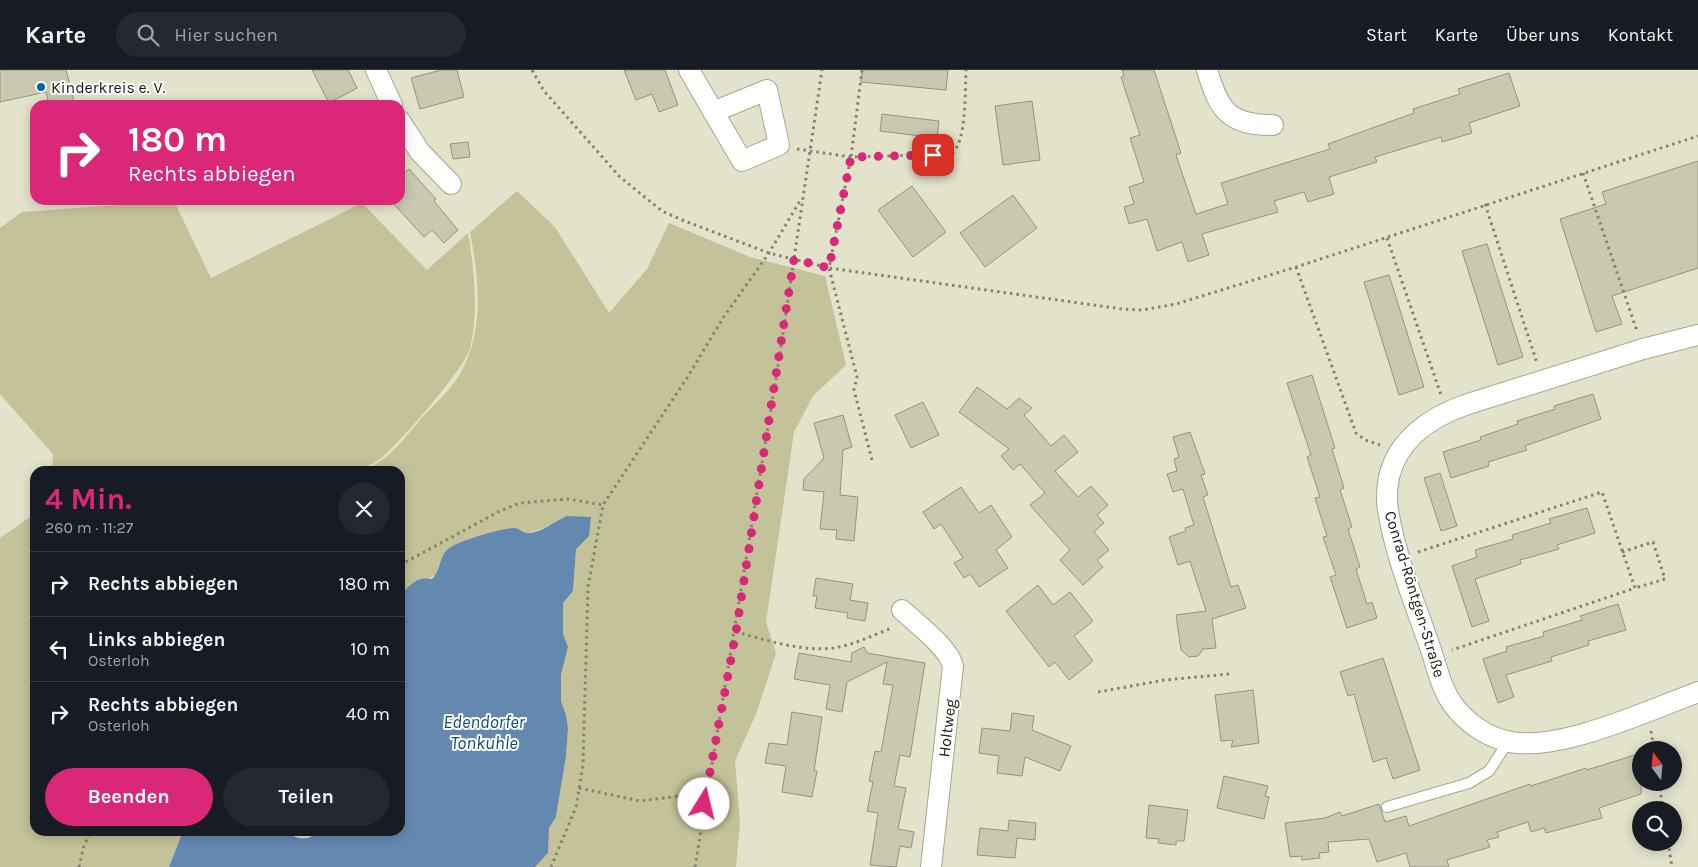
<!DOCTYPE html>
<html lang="de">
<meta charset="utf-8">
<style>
:root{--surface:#171b24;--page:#242831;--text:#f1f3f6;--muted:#9ea1a6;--line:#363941;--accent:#db2777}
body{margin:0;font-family:Karla,sans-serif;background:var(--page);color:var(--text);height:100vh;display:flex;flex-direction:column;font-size:19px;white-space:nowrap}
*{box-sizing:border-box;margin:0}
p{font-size:16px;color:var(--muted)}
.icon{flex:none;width:28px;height:28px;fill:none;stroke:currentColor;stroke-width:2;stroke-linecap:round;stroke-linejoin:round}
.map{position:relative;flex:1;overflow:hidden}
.drawer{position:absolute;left:30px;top:396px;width:375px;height:370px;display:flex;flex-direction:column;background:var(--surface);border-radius:15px;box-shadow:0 2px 12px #0003}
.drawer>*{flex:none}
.banner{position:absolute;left:30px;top:30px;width:375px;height:105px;border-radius:15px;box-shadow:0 2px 12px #0003;background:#db2777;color:#fff;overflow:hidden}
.needle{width:32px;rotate:344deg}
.controls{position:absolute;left:1632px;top:671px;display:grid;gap:10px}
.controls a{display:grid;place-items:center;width:50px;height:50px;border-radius:50%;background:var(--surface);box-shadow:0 2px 12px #0003;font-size:25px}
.pin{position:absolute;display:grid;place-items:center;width:42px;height:42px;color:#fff;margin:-21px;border-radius:10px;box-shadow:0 2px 8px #0006}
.me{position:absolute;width:55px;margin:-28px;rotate:9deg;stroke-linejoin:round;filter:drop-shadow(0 0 4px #0008)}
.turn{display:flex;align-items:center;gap:18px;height:105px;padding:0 15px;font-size:22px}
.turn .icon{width:65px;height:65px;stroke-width:2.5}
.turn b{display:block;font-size:35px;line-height:42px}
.round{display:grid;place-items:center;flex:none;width:52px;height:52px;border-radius:26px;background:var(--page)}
.headline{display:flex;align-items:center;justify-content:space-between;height:85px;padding:0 15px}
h1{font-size:30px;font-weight:700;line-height:38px;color:var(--accent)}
.primary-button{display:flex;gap:10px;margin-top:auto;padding:10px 15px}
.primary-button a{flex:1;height:58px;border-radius:30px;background:var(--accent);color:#fff;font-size:20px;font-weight:700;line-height:58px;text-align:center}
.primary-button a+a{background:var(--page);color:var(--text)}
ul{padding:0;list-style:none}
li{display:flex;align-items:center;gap:15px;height:65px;padding:0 15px;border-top:1px solid var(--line)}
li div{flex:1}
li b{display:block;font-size:19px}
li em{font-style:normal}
header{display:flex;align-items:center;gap:30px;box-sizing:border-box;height:70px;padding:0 25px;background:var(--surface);border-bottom:1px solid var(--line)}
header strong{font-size:24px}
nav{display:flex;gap:28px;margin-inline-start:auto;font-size:18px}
.search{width:350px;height:45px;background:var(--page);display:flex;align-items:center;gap:12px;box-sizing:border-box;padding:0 18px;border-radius:28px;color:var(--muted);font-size:19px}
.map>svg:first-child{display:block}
.green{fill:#c4c298}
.water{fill:#6489b1}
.building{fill:#c9c8b1;stroke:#95947f}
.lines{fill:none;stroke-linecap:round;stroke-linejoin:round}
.service-casing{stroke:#a7a690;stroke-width:12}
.minor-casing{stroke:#a7a690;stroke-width:22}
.path{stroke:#838373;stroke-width:3;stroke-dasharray:2.5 4;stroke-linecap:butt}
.service{stroke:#fff;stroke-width:10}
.minor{stroke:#fff;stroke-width:20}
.route{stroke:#db2777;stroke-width:9;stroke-dasharray:0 16.2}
.poi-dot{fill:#0065b1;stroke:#fff;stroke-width:2}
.labels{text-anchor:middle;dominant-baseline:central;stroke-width:4;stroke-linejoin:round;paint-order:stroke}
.poi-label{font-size:16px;fill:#191911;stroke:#fff;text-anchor:start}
.street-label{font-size:16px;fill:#191911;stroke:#fff}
.water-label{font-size:18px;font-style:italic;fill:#0f497c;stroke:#fff}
</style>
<header>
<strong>Karte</strong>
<div class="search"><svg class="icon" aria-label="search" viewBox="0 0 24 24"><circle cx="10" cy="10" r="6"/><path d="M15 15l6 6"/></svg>Hier suchen</div>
<nav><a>Start</a><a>Karte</a><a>Über uns</a><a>Kontakt</a></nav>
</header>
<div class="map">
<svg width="1698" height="797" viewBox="0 0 1698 797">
<rect width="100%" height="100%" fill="#e3e2cb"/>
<!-- green -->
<path class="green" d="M517 121 555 157 609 243 647 199 669 153 750 187 825 206 846 295 813 326 794 362 766 552 776 583 756 644 735 691 740 753 736 797H535L548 783 549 758 556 747 566 686 568 658 566 645 561 631V605L568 577 563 565V533L573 521 576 478 589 466 567 446 544 458 527 463 514 458 486 464 450 477 440 495 439 503 400 526V401H365C391 387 402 371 420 350 433 335 451 320 460 304 485 261 479 208 470 162Z
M174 131 211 208 362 133 427 200 468 163C474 199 479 241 470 278 464 300 403 368 384 386 377 392 366 396 357 401H52L53 384 0 324V158L22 142Z
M30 447H35V761H183L169 797H0V468Z"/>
<!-- water -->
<path class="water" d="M567 446 591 447 589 466 576 479 573 521 563 533V564L568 577 561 605V631L566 645 568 658 566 686 556 747 549 758 548 783 535 797H169L183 761H290L295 767C303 769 312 770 316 761H400V526C410 515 416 506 432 509 442 500 438 484 451 477 460 471 502 458 514 458 519 458 523 463 528 463 541 463 555 451 567 446Z"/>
<!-- building -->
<path class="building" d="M0 0H66L75 35H49L46 22 0 32Z
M312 0H348L357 18 329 33Z
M441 0H457L464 27 420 39 411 8Z
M624 0H665L678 35 659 42 652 24 636 30Z
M862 0H948L946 20 861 12Z
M1122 0H1154L1181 83 1176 85 1196 144 1228 134 1221 113 1330 79 1328 74 1414 43 1413 39 1460 24 1458 19 1509 3 1520 36 1469 53 1472 63 1442 72 1441 67 1375 87 1377 92 1329 107 1334 124 1308 132 1304 122 1274 131 1278 142 1202 164 1209 185 1188 192 1182 172 1157 181 1147 149 1129 154 1124 137 1134 134 1129 117 1144 112 1130 68 1140 65 1121 7 1124 6Z
M1032 31 1040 90 1003 95 995 36Z
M882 44 939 51 937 68 880 61Z
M468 72 470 87 453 89 450 74Z
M1698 91V198L1612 226 1622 254 1596 262 1560 149 1606 134 1602 122Z
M409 99 436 129 434 131 458 160 444 173 432 160 424 167 390 130H400V107Z
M912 116 946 162 913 187 878 140Z
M1013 125 1037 158 985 197 960 163Z
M1487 174 1523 287 1498 295 1462 181Z
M1389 205 1424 317 1399 325 1364 212Z
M1312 305 1335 378 1332 379 1344 418 1340 420 1352 457 1348 459 1360 497 1356 499 1367 534 1372 532 1377 548 1347 558 1330 507 1336 505 1323 467 1327 466 1315 428 1320 427 1307 387 1311 385 1287 313Z
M977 317 1007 339 1019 328 1032 338 1024 345 1051 376 1064 365 1078 382 1055 401 1078 427 1091 416 1108 435 1097 445 1104 453 1094 462 1109 480 1097 490 1103 497 1083 515 1060 490 1070 480 1030 435 1045 423 1020 394 1013 400 1001 386 1009 379 959 342Z
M1593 324 1601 349 1525 376 1527 380 1488 392 1489 396 1451 408 1443 382 1481 370 1480 367 1518 354 1517 351 1555 339 1554 336Z
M923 332 939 365 911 378 895 345Z
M843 345 852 377 843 380 840 425 858 427 854 471 836 469 837 460 820 459 824 422 803 420 804 409 824 388 814 353Z
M1190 362 1205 404 1201 405 1208 425 1203 427 1231 517 1238 515 1246 538 1212 549 1216 578 1203 579 1198 586 1189 587 1181 580 1176 545 1206 541 1190 491 1178 495 1169 467 1186 461 1185 458 1194 455 1183 419 1173 422 1167 404 1177 401 1174 389 1179 387 1173 367Z
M1440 403 1457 456 1441 461 1424 408Z
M961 417 979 443 991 435 1012 467 996 480 1008 498 979 517 970 504 964 508 954 493 963 488 941 454 934 459 923 442Z
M1587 438 1595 463 1557 475 1559 479 1520 490 1521 494 1475 509 1489 551 1472 557 1452 496 1477 487 1475 480 1513 469 1512 465 1551 453 1549 449Z
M816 508 853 514 850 530 868 533 865 551 847 548 848 543 815 538 817 526H813Z
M1038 515 1053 535 1070 522 1093 551 1074 566 1093 591 1069 610 1055 592 1049 597 1006 541Z
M1618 534 1626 560 1588 571 1589 575 1551 587 1552 591 1506 605 1514 627 1498 633 1483 589 1507 581 1506 577 1544 566 1543 562 1582 550 1580 546Z
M864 577 867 583 925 593 910 687 900 685 894 716 906 718 898 759 914 762 911 778 900 776 896 797 870 795 878 743 867 741 873 712 869 711 875 681 881 682 893 615 883 614 887 592 847 612 842 642 826 639 830 615 794 609 799 583 851 592 852 583Z
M1383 588 1420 700 1393 709 1386 688 1373 692 1354 624 1348 626 1340 602Z
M1253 620 1259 673 1231 677 1233 670 1221 671 1215 625Z
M792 642 822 647 814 701H817L812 727 782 722 786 696 765 693 769 673 787 675Z
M1012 643 1034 646 1032 660 1071 676 1060 701 1025 687 1022 706 997 703 999 686 979 683 982 658 1010 661Z
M1641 683V724L1599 738 1602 748 1546 763 1544 758 1531 762 1528 752 1497 762 1499 767 1487 770 1490 777 1447 790 1449 797H1410L1406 783 1377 792 1369 769 1328 772 1329 782 1319 783 1320 788 1302 790V786L1290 787 1285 753 1325 748 1340 742 1342 746 1379 734 1385 752 1406 746 1409 756 1530 714 1531 716 1586 698 1587 700Z
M1224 706 1268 716 1265 726 1269 727 1264 749 1217 738Z
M1149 735 1188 740 1184 771H1176V775L1158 773 1159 769 1146 768Z
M1009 750 1036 753 1035 770 1017 768 1015 788 977 785 980 758 1008 761Z"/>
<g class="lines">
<defs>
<path id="service" d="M1387 737 1469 713 1489 701 1508 672"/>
<path id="minor" d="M376 0 392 35
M689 0 742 91 779 75 767 20 713 42
M1207 0C1219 40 1228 55 1273 55
M400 51 420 82 451 114
M1698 265 1643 279 1465 335C1431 347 1398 369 1389 407 1387 418 1386 429 1388 440 1395 485 1415 534 1430 577 1437 597 1441 619 1454 636 1467 653 1486 666 1506 671 1555 684 1650 640 1698 622
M902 540C916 553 949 578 953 596L931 797"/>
</defs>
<!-- service casing -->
<use href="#service" class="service-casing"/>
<!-- minor casing -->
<use href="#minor" class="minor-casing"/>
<!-- path -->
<path class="path" d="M532 0 544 21 620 107 662 141 682 150 769 183 829 198 1122 239 1142 240 1176 234 1296 197 1698 66
M862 0 851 87 829 198 857 307 854 320 872 390
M797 79 851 87 951 84C967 74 965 19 966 0
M1583 103 1637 261
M1485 134 1537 293
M1387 168 1441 325
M1296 197 1356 363 1365 370 1380 375
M1418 482 1602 422 1635 518 1452 580
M1622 482 1653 472 1665 509 1635 518
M400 495 500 441 520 433 568 429 603 435
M736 562C766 570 802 582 834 578 854 575 873 565 892 558
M1098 622 1165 610 1229 604
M1651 661 1654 680
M1659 712 1663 740
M579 718 640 731 680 726 698 713
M1668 772 1672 797
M79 797 84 775 92 761
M551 797 576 737 583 695 588 517 603 435 687 308 723 248 769 183 801 129
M695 797 779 290 822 0"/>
<!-- service -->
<use href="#service" class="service"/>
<!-- minor -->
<use href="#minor" class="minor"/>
</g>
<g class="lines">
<!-- route -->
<path class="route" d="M704 734 736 562 794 189 829 198 851 87 933 85"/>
</g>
<!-- markers -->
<circle class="poi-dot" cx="41" cy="17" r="5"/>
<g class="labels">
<!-- poi labels -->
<g class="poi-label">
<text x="51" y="17">Kinderkreis e. V.</text>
</g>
<!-- street labels -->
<g class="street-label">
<text transform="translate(1415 524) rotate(73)">Conrad-Röntgen-Straße</text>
<text transform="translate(947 658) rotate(-83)">Holtweg</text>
</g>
<!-- water labels -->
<g class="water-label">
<text x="484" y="652">Edendorfer<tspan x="484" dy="21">Tonkuhle</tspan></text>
</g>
</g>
</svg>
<div class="controls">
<a><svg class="needle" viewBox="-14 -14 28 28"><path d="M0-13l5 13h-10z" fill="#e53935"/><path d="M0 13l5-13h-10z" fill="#9ea1a6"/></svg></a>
<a><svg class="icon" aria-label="search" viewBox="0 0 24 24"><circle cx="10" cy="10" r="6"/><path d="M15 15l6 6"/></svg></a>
</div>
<div class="pin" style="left:933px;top:85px;background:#d93025"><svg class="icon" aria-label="arrive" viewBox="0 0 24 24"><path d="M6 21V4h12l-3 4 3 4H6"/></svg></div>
<svg class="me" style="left:704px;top:734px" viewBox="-20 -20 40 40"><circle r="19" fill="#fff"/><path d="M0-13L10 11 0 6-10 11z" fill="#db2777"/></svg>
<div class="banner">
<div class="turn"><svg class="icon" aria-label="right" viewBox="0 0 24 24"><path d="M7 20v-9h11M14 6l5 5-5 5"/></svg><div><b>180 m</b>Rechts abbiegen</div></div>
</div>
<section class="drawer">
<div class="headline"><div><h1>4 Min.</h1><p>260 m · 11:27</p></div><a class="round"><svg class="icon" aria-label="close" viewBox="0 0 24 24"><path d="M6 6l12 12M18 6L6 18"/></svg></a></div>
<ul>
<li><svg class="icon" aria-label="right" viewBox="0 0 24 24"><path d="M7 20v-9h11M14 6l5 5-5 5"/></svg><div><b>Rechts abbiegen</b></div><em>180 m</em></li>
<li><svg class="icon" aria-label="left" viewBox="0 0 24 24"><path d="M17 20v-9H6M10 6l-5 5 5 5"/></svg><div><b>Links abbiegen</b><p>Osterloh</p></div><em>10 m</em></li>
<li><svg class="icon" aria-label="right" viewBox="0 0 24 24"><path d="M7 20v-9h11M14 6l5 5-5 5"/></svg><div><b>Rechts abbiegen</b><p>Osterloh</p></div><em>40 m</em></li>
</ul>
<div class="primary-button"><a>Beenden</a><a>Teilen</a></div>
</section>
</div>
